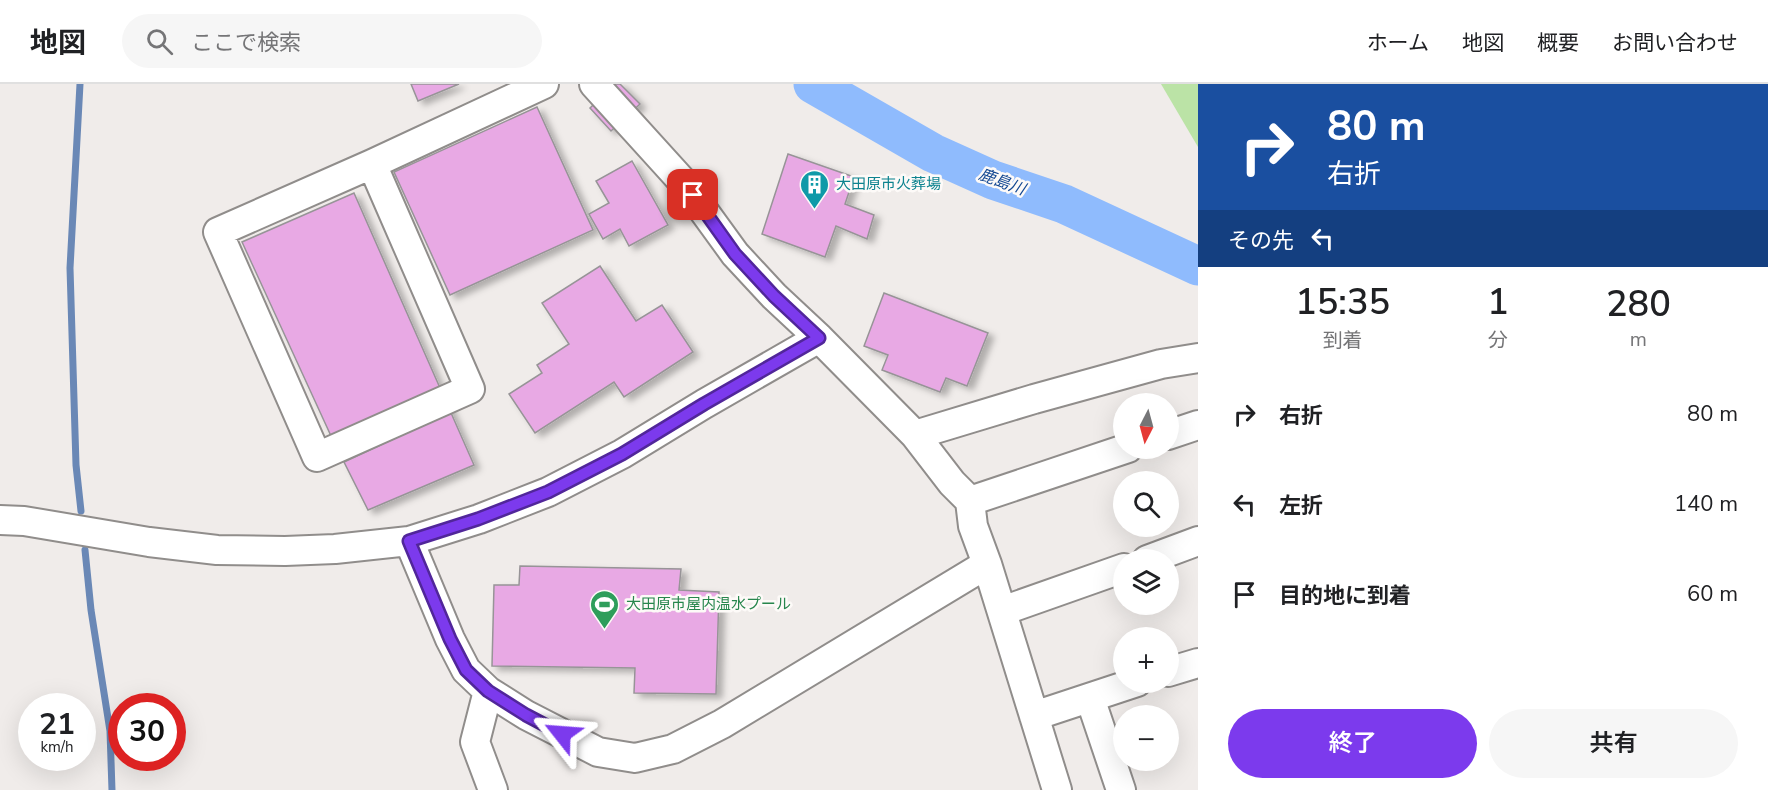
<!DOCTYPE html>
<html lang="ja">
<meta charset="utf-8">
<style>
:root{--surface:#fff;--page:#f6f6f6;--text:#202124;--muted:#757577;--line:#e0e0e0;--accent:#7c3aed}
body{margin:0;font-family:"Nunito Sans","Noto Sans JP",sans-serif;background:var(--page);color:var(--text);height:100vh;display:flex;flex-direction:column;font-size:22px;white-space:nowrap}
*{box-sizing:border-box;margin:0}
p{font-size:20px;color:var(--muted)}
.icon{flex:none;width:33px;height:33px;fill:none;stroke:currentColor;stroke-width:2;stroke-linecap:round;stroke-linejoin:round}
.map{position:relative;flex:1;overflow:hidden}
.sheet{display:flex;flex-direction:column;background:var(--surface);width:570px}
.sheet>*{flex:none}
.top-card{background:#1a4fa0;color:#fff;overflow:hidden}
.needle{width:39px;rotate:186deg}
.tools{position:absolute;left:1113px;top:309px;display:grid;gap:12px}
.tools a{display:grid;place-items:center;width:66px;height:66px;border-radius:50%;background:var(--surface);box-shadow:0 6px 24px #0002;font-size:30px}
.speed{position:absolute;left:18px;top:609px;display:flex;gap:12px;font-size:30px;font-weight:700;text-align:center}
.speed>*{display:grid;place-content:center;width:78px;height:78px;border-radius:50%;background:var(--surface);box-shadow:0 6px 24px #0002;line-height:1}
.speed small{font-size:15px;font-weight:400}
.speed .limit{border:9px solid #d22;background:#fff;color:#111}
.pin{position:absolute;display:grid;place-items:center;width:51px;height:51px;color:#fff;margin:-26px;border-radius:12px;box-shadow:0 3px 9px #0006}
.me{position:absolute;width:66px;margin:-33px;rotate:298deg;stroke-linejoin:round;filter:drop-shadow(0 0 4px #0008)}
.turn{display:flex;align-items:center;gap:21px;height:126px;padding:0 30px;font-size:27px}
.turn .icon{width:78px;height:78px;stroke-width:2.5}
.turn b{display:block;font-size:42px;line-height:51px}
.then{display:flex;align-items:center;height:57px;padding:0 30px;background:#0003;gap:12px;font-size:22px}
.eta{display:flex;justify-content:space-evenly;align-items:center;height:102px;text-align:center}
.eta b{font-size:36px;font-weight:600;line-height:42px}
.action{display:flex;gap:12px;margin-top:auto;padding:12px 30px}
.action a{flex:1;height:69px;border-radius:36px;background:var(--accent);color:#fff;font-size:24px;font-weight:600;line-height:69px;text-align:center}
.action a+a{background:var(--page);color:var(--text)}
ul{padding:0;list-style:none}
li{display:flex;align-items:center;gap:18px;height:90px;padding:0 30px}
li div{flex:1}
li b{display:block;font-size:22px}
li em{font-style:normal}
header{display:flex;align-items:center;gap:36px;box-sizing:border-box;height:84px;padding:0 30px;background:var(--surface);border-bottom:2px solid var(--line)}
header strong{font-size:28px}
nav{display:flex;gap:33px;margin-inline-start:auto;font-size:21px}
.search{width:420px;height:54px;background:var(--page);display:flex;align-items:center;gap:15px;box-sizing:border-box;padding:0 21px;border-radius:33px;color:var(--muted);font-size:22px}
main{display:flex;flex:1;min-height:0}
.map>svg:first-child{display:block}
.green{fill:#bbe3a6}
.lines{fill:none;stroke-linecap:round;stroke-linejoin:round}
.stream{stroke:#6a88b6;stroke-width:7}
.river{stroke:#8fbbfd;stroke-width:39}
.building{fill:#e8a9e4;stroke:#979497;stroke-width:1.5;filter:url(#shadow)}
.minor-casing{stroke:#908d8b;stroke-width:32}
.minor{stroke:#fff;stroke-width:28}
.route-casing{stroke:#51269a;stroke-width:15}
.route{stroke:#7c3aed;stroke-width:10}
.labels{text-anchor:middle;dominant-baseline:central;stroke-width:5;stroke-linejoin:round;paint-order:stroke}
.culture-label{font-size:15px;fill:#0d838f;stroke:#fdfaf8;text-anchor:start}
.leisure-label{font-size:15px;fill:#27864d;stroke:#fdfaf8;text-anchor:start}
.water-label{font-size:16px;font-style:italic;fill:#124792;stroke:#fdfaf8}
</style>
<header>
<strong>地図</strong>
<div class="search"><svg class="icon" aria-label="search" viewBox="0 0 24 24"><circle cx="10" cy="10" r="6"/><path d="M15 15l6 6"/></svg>ここで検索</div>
<nav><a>ホーム</a><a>地図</a><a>概要</a><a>お問い合わせ</a></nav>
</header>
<main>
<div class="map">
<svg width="1198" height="706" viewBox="0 0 1198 706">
<defs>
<filter id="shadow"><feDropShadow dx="6" dy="4" stdDeviation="3" flood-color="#0004"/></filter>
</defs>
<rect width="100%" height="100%" fill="#f0ecea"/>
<!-- green -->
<path class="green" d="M1161 0H1198V63Z"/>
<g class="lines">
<!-- stream -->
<path class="stream" d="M80 0 70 184 76 381 81 427
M85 466 91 526 110 647 112 706"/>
<!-- river -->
<path class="river" d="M813 0 933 69 993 96 1064 120 1198 182"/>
</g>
<!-- building -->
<path class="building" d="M411 0H459L418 17Z
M615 0H620L640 20 611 47 590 24Z
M537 23 593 146 450 211 394 88Z
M788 70 854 93 845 120 874 131 867 155 836 142 825 173 762 150Z
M632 77 668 141 629 162 620 145 603 155 589 130 609 119 596 97Z
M354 109 474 381 368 426 344 378 436 335 331 352 242 158Z
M600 182 636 237 662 221 693 268 624 313 614 298 535 349 509 310 542 289 537 281 569 260 542 219Z
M884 209 988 249 967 302 946 294 940 308 882 286 888 271 864 262Z
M520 482 681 485 679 506 719 508 716 610 634 609 635 584 492 582 494 501H519Z"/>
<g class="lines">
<defs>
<path id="minor" d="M594 0 682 97 735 170 774 212 819 254 915 351 952 399 970 417 973 442 987 480 1057 706
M372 80 470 305 317 373 218 148 372 80 544 0
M915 351 1034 315 1161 280 1198 274
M1168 351 1198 341
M970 417 1128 364
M0 436 24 437 149 458 217 466 285 467 335 465 409 457 479 435 548 408 622 370 704 320 819 254
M409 457 450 555 466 586 488 607 526 631 598 668 635 674 673 665 722 640 987 480
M1147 476 1198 457
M1002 527 1124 484
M1168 588 1198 579
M488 607 475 658 493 706
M1090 614 1121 706
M1034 632 1137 598"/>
</defs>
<!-- minor casing -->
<use href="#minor" class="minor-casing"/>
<!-- minor -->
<use href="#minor" class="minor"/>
</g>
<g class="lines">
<defs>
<path id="route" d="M562 650 526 631 488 607 466 586 450 555 409 457 478 435 548 408 622 370 704 320 819 254 774 212 735 170 693 111"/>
</defs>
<!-- route casing -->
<use href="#route" class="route-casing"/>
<!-- route -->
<use href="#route" class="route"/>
</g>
<!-- icons -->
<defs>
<symbol id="building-pin" viewBox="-11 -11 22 30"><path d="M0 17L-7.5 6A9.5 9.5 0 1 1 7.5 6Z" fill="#0f9aa8" stroke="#fdfaf8"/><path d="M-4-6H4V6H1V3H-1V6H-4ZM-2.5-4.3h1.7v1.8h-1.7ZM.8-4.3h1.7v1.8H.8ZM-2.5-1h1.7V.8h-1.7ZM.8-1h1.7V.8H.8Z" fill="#fff"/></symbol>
<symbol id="stadium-pin" viewBox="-11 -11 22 30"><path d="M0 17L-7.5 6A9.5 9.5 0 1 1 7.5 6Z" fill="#2e9e5b" stroke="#fdfaf8"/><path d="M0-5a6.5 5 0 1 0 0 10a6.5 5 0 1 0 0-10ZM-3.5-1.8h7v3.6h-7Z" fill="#fff"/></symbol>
</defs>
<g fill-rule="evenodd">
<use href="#building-pin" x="798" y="84" width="33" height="45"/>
<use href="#stadium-pin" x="588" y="504" width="33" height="45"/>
</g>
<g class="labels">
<!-- culture labels -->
<g class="culture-label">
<text x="836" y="100">大田原市火葬場</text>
</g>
<!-- leisure labels -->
<g class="leisure-label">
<text x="626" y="520">大田原市屋内温水プール</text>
</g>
<!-- water labels -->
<g class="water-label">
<text transform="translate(1002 98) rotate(20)">鹿島川</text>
</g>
</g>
</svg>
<div class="tools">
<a><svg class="needle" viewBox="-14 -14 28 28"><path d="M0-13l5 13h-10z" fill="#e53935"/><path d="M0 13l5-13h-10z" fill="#757577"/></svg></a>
<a><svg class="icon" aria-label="search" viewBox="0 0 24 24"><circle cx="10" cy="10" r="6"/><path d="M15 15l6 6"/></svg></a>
<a><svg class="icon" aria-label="layers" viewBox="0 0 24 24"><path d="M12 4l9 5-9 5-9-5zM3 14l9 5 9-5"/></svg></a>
<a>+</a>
<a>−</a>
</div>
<div class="speed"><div>21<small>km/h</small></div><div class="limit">30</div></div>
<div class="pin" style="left:693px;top:111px;background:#d93025"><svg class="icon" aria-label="arrive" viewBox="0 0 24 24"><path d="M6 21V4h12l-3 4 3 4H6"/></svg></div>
<svg class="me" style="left:562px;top:650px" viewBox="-20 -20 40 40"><path d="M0-17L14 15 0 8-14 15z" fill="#7c3aed" stroke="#fff" stroke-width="4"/></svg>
</div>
<section class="sheet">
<div class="top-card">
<div class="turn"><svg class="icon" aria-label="right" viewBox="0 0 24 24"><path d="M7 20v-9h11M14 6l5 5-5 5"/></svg><div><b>80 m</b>右折</div></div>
<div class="then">その先<svg class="icon" aria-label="left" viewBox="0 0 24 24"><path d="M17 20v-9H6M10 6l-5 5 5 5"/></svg></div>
</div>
<div class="eta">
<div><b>15:35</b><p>到着</p></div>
<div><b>1</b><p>分</p></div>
<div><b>280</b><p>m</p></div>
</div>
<ul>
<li><svg class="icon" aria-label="right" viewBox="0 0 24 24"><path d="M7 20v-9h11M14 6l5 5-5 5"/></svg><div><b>右折</b></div><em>80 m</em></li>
<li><svg class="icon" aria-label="left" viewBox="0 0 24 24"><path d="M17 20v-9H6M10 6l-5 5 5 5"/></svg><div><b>左折</b></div><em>140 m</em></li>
<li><svg class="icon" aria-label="arrive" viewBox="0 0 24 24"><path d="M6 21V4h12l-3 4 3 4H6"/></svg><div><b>目的地に到着</b></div><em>60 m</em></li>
</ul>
<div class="action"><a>終了</a><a>共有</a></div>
</section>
</main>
